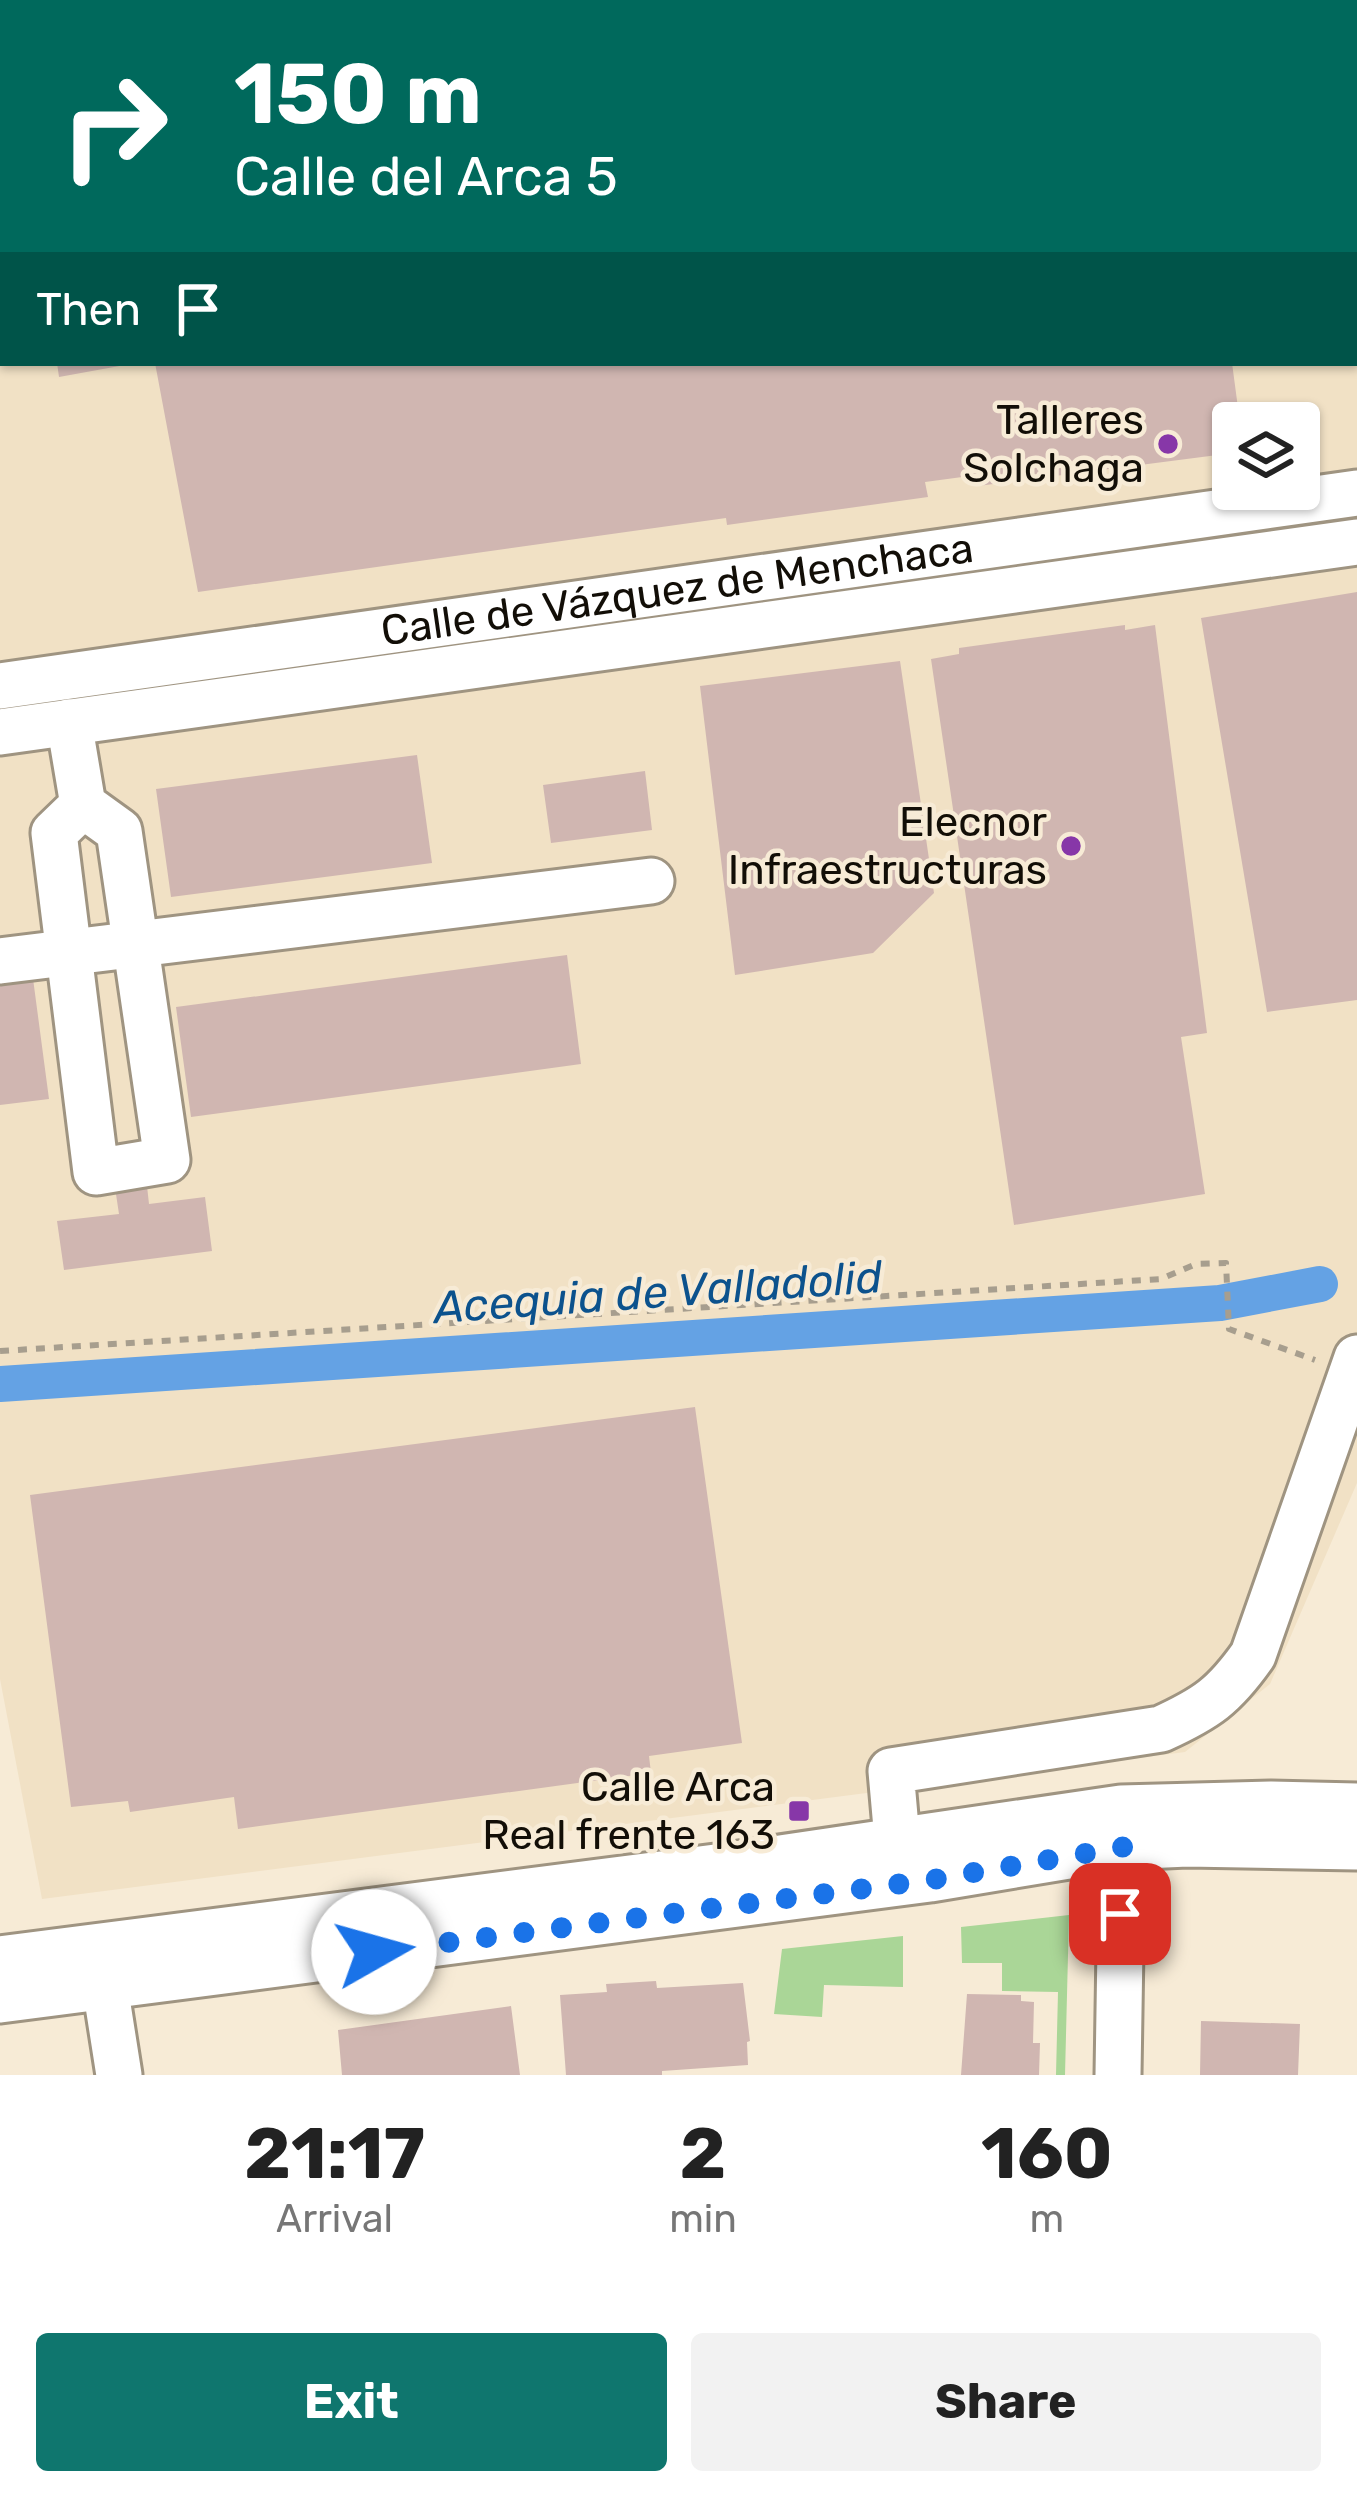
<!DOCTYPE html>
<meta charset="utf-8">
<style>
:root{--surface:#fff;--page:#f2f2f2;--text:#222;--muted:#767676;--accent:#0f766e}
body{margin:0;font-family:Rubik,sans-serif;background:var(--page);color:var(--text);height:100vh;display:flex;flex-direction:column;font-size:45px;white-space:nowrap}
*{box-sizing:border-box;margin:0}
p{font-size:39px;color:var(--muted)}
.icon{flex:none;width:66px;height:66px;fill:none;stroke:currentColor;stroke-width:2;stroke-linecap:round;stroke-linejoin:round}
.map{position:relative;height:2075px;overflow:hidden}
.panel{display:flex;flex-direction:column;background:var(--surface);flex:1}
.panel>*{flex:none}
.banner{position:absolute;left:0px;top:0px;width:1359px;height:366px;box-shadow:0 3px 9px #0004;background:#00695c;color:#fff;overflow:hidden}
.tools{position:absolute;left:1212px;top:402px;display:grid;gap:24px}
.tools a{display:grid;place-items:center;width:108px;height:108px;border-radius:12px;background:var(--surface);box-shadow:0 3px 9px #0004;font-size:60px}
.pin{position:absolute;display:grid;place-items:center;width:102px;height:102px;color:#fff;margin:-51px;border-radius:24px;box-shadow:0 6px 18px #0006}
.me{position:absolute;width:132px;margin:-66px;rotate:83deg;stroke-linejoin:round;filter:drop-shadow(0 0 9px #0008)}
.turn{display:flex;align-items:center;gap:42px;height:252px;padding:0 36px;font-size:54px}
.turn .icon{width:156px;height:156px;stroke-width:2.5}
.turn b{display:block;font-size:84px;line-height:102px}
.then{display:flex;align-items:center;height:114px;padding:0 36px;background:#0003;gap:24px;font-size:45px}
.eta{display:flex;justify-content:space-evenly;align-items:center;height:204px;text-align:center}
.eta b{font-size:72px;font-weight:700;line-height:84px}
.action{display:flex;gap:24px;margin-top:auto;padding:24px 36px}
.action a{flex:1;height:138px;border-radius:12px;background:var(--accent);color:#fff;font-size:48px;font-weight:700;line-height:138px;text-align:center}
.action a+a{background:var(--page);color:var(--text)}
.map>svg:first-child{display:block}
.built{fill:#f1e1c5;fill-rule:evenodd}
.green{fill:#aad697}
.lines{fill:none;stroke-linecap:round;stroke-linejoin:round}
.canal{stroke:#64a2e4;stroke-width:36}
.building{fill:#d0b6b1}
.minor-casing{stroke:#9f9481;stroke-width:51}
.path{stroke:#a79e8e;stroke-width:6;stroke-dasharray:9 9;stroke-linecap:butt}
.minor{stroke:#fff;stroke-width:45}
.route{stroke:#1a73e8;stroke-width:21;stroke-dasharray:0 37.8}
.poi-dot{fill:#8737a8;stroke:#f7ebd6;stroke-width:4.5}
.labels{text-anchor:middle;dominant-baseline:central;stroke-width:9;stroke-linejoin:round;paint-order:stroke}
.poi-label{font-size:42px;fill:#120e07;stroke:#f7ebd6;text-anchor:end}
.street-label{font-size:42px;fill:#120e07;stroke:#f7ebd6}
.water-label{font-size:45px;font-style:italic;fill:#0c528d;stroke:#f7ebd6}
</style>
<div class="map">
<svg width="1357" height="2075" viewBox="0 0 1357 2075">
<rect width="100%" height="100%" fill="#f7ebd6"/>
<!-- built -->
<path class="built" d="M0 0H1357V1483L1270 1684 1185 1752 42 1899 0 1679ZM3 3H1356V363H3ZM1233 423H1299V489H1233Z"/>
<!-- green -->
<path class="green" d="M1069 1915 1065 2075H1056L1058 1992 1002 1991V1963H962L961 1927Z
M903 1936V1987L824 1985 822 2017 774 2014 782 1949Z"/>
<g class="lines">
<!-- canal -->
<path class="canal" d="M0 1384 1220 1303 1320 1284"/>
</g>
<!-- building -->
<path class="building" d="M57 363H125V365L59 377Z
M155 363H1232L1240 423H1233V453L978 486 977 475 925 482 928 497 727 525 726 518 198 592Z
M1357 592V1000L1267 1012 1201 618Z
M1125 625V630L1155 625 1207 1033 1181 1037 1205 1194 1014 1225 931 659 959 654V648Z
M900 661 934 893 873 953 735 975 700 686Z
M417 755 432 863 171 897 156 789Z
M645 771 652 830 551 843 543 785Z
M567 955 581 1064 191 1117 176 1007Z
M32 971 49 1099 0 1105V975Z
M146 1177 149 1204 205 1197 212 1251 64 1270 57 1221 119 1214 114 1181Z
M695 1407 742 1743 649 1756 651 1773 238 1829 234 1797 130 1812 128 1801 71 1807 30 1495Z
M656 1981 657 1988 743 1983 750 2041 747 2042 748 2065 662 2071V2075H566L560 1995 607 1992 606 1984Z
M967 1994 1021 1995V2001L1034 2002 1033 2043H1040L1039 2075H961Z
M511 2006 520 2075H342L338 2030Z
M1201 2021 1300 2024 1298 2075H1200Z"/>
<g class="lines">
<defs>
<g id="minor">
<path d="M145 3 159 0"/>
<path d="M389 3 404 0"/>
<path d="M0 34 3 33"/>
<path d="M0 83H3"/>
<path id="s1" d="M0 686 1357 493"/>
<path d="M69 722 83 805 54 833 96 1172 167 1160 119 831 83 805"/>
<path d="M0 732 1357 542"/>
<path d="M0 961 651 881"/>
<path d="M897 1839 891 1771 1161 1729C1207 1708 1224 1696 1253 1655L1357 1358"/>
<path d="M0 1959 739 1864 1121 1808 1271 1804 1357 1806"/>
<path d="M105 1986 119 2075"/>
<path d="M0 2000 930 1879 1123 1847 1187 1844 1357 1847"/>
<path d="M1118 2075 1122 1820"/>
</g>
</defs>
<!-- minor casing -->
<use href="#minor" class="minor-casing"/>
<!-- path -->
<path class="path" d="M0 1351 1161 1279 1196 1264 1226 1263 1229 1329 1315 1360"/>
<!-- minor -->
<use href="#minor" class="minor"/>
</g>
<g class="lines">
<!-- route -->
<path class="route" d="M374 1952 930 1880 1123 1847 1120 1914"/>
</g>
<!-- markers -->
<g class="poi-dot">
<circle cx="1168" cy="444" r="12"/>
<circle cx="1071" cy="846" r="12"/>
<rect x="787" y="1799" width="24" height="24" rx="6"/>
</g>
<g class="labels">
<!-- poi labels -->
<g class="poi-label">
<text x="1144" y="420">Talleres<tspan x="1144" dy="48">Solchaga</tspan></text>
<text x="1047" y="822">Elecnor<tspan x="1047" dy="48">Infraestructuras</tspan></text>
<text x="775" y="1787">Calle Arca<tspan x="775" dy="48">Real frente 163</tspan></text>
</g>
<!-- street labels -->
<g class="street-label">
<text stroke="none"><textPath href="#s1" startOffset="684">Calle de Vázquez de Menchaca</textPath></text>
</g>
<!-- water labels -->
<g class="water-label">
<text transform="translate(658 1292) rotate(-4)">Acequia de Valladolid</text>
</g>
</g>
</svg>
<div class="tools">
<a><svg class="icon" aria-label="layers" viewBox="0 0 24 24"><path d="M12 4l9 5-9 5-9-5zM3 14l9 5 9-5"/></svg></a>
</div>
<div class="pin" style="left:1120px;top:1914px;background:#d93025"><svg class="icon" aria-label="arrive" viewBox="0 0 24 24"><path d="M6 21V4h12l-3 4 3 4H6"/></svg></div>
<svg class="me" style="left:374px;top:1952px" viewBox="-20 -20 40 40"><circle r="19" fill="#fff"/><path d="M0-13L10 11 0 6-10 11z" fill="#1a73e8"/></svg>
<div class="banner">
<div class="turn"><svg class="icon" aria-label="right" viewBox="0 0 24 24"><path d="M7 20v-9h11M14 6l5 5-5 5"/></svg><div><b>150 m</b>Calle del Arca 5</div></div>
<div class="then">Then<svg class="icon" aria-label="arrive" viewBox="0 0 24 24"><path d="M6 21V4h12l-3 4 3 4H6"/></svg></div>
</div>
</div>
<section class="panel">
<div class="eta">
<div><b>21:17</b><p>Arrival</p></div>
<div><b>2</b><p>min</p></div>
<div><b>160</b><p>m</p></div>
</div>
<div class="action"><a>Exit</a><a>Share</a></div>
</section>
